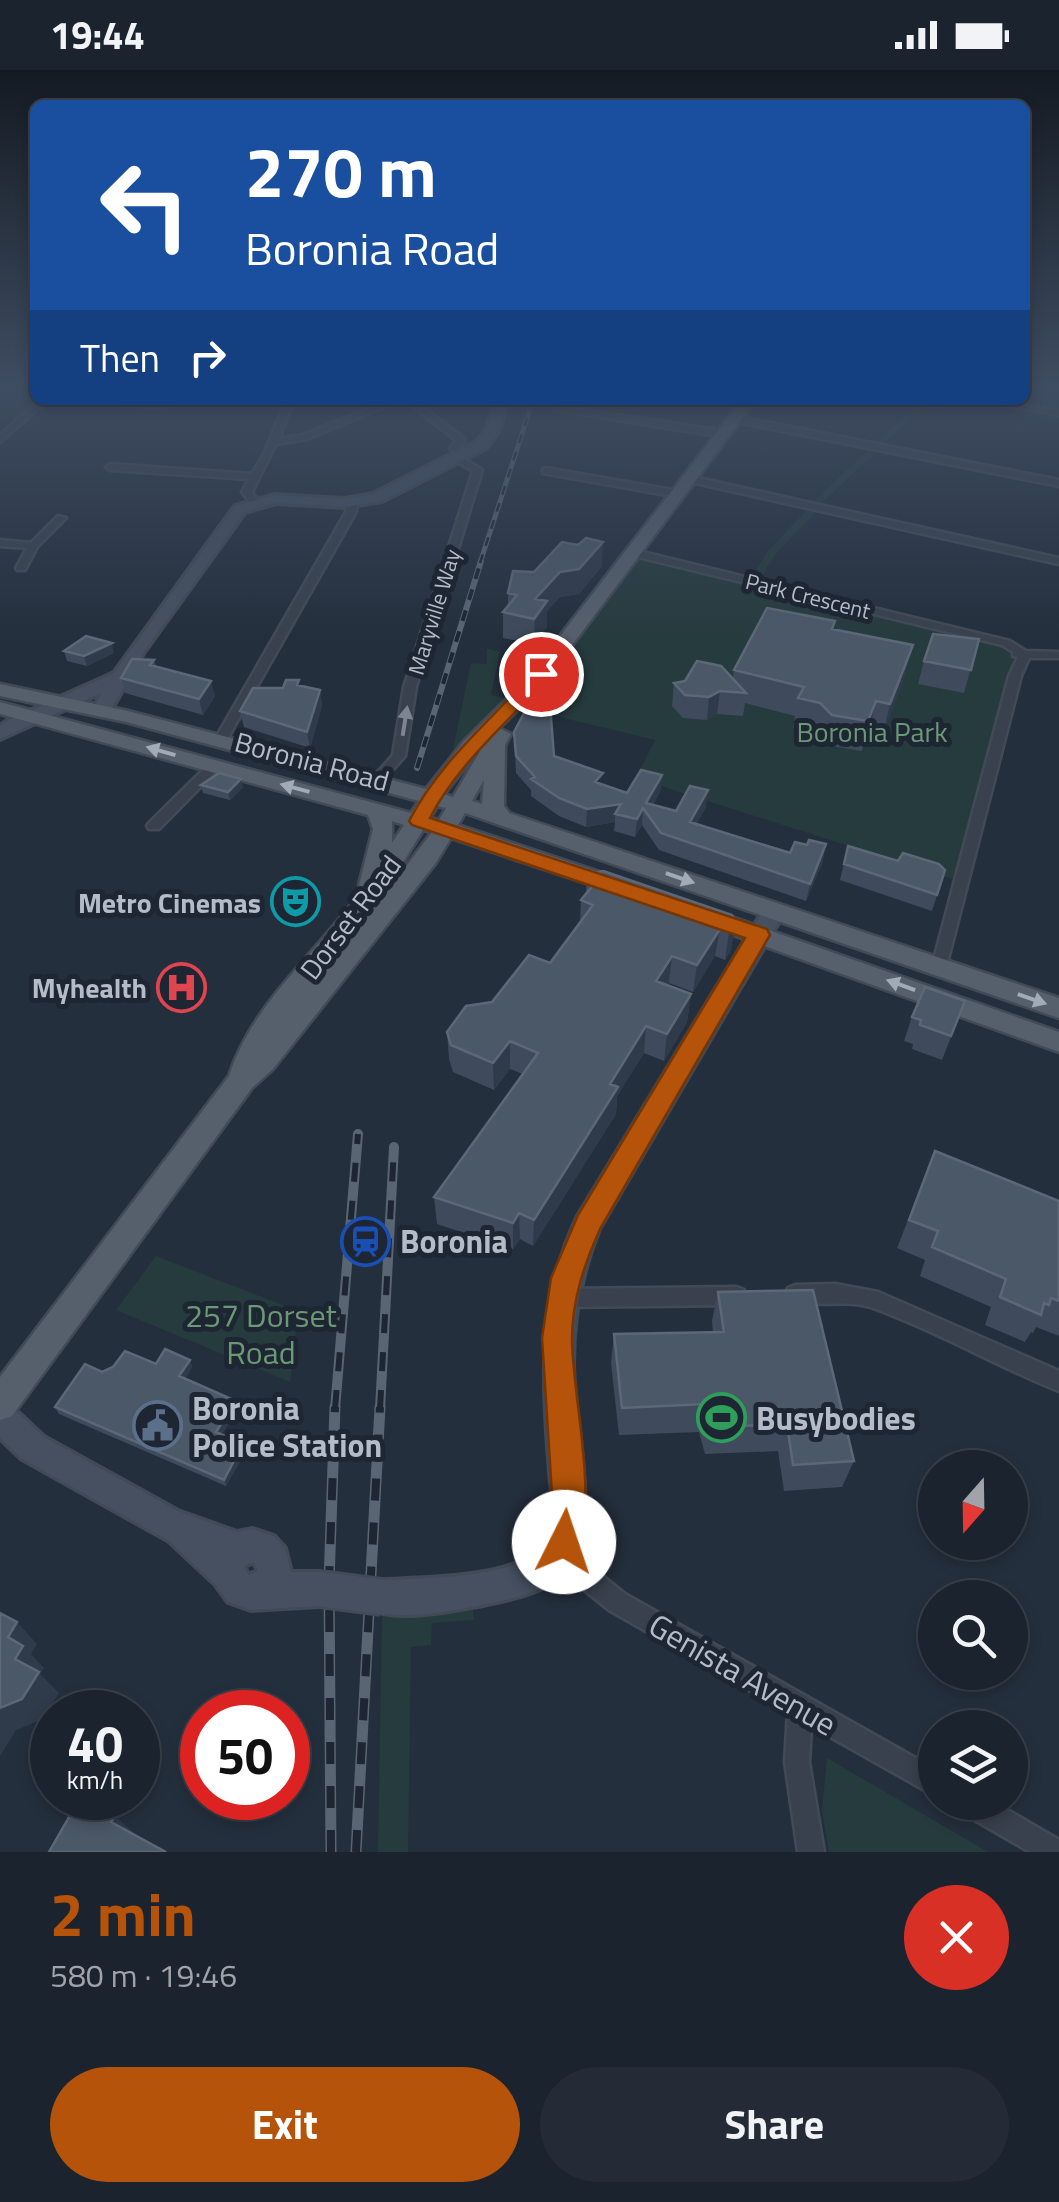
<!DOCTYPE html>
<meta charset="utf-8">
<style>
:root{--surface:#1b232e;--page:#242b36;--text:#f1f3f6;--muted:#a0a4aa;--line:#39404a;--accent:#b45309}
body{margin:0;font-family:"Titillium Web",sans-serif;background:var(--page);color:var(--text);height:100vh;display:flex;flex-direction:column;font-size:38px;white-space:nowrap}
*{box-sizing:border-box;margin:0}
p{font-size:32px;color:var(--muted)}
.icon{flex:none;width:55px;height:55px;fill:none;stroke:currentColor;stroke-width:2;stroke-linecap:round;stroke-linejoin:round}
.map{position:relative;height:1782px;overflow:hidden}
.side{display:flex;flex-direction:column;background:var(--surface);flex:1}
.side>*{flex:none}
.top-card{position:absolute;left:30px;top:30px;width:1000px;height:305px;border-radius:15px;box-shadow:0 5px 15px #0003,0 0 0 2px var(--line);background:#1a4fa0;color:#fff;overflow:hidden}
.needle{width:65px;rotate:200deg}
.buttons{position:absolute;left:918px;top:1380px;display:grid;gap:20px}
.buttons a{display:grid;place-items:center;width:110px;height:110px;border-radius:50%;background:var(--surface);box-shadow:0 5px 15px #0003,0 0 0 2px var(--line);font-size:50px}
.speed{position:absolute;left:30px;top:1620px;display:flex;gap:20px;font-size:50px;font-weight:700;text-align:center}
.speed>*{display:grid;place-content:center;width:130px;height:130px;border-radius:50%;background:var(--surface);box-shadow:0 5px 15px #0003,0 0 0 2px var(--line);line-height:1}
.speed small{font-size:25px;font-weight:400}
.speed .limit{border:15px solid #d22;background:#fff;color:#111}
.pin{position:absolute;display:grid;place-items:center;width:85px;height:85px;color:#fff;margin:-42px;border:5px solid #fff;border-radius:50%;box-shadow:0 2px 10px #0007}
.me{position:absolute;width:110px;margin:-55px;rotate:4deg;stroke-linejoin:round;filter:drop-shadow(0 0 8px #0008)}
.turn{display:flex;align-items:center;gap:35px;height:210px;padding:0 50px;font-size:45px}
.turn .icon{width:130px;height:130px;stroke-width:2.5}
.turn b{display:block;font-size:70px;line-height:85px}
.then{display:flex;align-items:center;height:95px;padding:0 50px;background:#0003;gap:20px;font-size:38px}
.round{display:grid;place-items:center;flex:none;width:105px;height:105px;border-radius:52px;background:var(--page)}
.head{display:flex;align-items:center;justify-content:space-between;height:170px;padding:0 50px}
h1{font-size:60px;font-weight:700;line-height:75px;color:var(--accent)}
.button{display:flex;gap:20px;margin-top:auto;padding:20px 50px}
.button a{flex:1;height:115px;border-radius:60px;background:var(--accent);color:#fff;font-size:40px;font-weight:700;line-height:115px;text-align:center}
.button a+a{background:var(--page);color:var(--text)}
.status{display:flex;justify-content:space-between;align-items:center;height:70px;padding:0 50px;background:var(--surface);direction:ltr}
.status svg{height:28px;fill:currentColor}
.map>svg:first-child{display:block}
.green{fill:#263b3e}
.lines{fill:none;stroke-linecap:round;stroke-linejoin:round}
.minor-casing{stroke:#414a56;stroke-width:5}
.secondary-casing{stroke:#414a56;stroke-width:6}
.primary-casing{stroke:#414a56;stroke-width:5}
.minor{fill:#38414d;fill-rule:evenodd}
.secondary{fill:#465060;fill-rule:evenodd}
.primary{fill:#56606d;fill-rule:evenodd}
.rail-far3-casing{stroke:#5a6574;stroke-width:5}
.rail-far2-casing{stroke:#5a6574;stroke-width:6}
.rail-far1-casing{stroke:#5a6574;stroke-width:10}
.rail-casing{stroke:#5a6574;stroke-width:11}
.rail-far3{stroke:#1d2632;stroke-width:2.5;stroke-dasharray:9;stroke-linecap:butt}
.rail-far2{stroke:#1d2632;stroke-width:4;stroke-dasharray:11;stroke-linecap:butt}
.rail-far1{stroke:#1d2632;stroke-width:6;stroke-dasharray:19;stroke-linecap:butt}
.rail{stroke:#1d2632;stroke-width:8;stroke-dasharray:22;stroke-linecap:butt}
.secondary-bridge-casing{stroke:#414a56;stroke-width:40;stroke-linecap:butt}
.secondary-bridge{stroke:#465060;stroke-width:35}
.wall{fill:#3f4b5c}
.shaded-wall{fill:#2f3b4b}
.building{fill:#4b5868;stroke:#5c6777;stroke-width:2.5}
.oneway{fill:#7c8591}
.oneway2{fill:#a1aab7}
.route{fill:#b45309;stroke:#753606;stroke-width:2.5}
.labels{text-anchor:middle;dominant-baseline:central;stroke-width:10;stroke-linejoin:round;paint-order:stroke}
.far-street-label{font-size:22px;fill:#b4bcc9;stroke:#1d2632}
.park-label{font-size:28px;fill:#6b9976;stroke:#1d2632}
.street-label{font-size:28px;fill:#b4bcc9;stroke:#1d2632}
.poi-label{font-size:28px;font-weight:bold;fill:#b4bcc9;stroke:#1d2632;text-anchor:end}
.near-poi-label{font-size:32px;font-weight:bold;fill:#b4bcc9;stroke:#1d2632;text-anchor:start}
.near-park-label{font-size:32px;fill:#6b9976;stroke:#1d2632}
.near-street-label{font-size:32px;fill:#b4bcc9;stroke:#1d2632}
</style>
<div class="status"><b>19:44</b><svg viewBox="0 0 49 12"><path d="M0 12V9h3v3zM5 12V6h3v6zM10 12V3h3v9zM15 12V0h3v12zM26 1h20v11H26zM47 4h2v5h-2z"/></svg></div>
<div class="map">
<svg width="1059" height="1782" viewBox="0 0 1059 1782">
<rect width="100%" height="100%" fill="#242f3d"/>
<!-- green -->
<path class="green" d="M934 330H964L911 348 822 433 814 431 905 346 934 335Z
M807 440 816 442 777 482 758 512 1005 574 1020 584 962 812 648 712 640 700 655 670 514 636 466 682 453 679 471 593 487 594V579L500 582 491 625 518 631 634 483 749 511 768 481Z
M156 1186 293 1239 298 1244 290 1312 116 1240Z
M473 1540 474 1550 432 1553 431 1575 411 1577 408 1782H378L382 1544Z
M827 1688 988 1782H829L822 1740Z"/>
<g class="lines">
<defs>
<path id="minor" d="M39 330H48L0 372V365Z
M180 330H197L162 338 124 336 120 334 124 332 162 334Z
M286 330H294L279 369 302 365 390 330H401L307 369 276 374 252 422 259 432 254 435 251 434 242 422 249 409 110 400 106 397 110 394 252 404 264 384Z
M404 330H413L464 368 465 370 457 381 450 379 456 370Z
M973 330H992L1059 341V345Z
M558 336 724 361 728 364 724 367 555 340V336Z
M735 346 1059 410V416L732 351V347Z
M456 387H462L482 400 416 617 405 686 387 706 383 707 377 703 393 685 404 617 473 401 456 391Z
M546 398 678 421 683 424 678 427 543 403V399Z
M689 406 1059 488V494L686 411 684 409Z
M352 429 357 432 356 442 226 671 220 675 216 674 214 671 346 442 347 432Z
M58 446 66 448 37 477 25 500H17L16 498 27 478 0 476V470L31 473Z
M634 480 1010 571 1026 581 1059 582V588H1029L1021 606 945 901H935L932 897 1009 606 1018 587 1013 586V582L1002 575 630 485 629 483Z
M214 692 220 696 218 699 159 759H149L147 756 149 753 210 693Z
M835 1214 878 1222 1059 1301V1321C996 1296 937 1261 873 1238 846 1228 814 1239 788 1230L785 1224 788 1218 795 1215Z
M737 1217 744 1220 747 1226 744 1232 737 1235 561 1237 554 1234 551 1228 554 1222 561 1219Z
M559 1474 567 1477 625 1524 935 1699V1726L811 1656 809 1692 824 1782H798L785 1692 788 1642 609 1540 551 1493 548 1485 551 1477Z
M956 1732H994L1059 1770V1782H1030L959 1741Z"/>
<path id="secondary" d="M496 330H508L498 362 486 378 382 431 345 437 276 433 245 442 144 582 108 645H96L93 641 101 623 0 669V656L7 651 114 603 235 436 275 425 345 429 373 424 476 372 486 361Z
M774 834 785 841 599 1159C581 1203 573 1245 573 1293 573 1346 600 1451 571 1495 554 1521 511 1529 483 1535 450 1541 400 1552 370 1539L365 1527 370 1515 382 1510C425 1508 514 1509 544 1476 560 1459 551 1422 550 1401 542 1311 538 1229 578 1146L766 836Z
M0 1332 11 1336 44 1367 178 1441 237 1462 253 1459 274 1466 285 1478 291 1502H320L332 1507 337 1519 332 1531 320 1536 251 1540 228 1532 215 1514 169 1471 22 1389 0 1368ZM254 1492 258 1501 248 1505 244 1496Z"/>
<path id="primary" d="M742 330H756L540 618 499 658 511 664 505 675 504 736 509 743 1059 928V948L465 743 458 755 624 810 628 815 616 823 451 768 435 794 273 999 252 1018 12 1346 0 1350V1307L229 1006C252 933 319 881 362 820L359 815 373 759 368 745 0 644V632L411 743 419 731 126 652 0 626V614L128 641 426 719 464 671 526 610ZM486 671 453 727 444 724ZM484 710 482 734 472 731ZM437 736 446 738 439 750 430 748ZM392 751 404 755 392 773ZM423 760 432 762 377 835 380 830Z
M706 838 1059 962V982L697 852 694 846 697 840Z"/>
</defs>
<!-- minor casing -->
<use href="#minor" class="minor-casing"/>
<!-- secondary casing -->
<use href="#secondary" class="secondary-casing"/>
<!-- primary casing -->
<use href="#primary" class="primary-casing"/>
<!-- minor -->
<use href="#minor" class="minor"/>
<!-- secondary -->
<use href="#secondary" class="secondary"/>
<!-- primary -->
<use href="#primary" class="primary"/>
<defs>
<path id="rail-far3" d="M480 493 533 330"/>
<path id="rail-far2" d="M417 698 481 491"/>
<path id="rail-far1" d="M335 1339 358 1064
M380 1339 394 1077"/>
<path id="rail" d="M331 1782 329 1512 335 1337
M356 1782 380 1337"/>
</defs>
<!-- rail-far3 casing -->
<use href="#rail-far3" class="rail-far3-casing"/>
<!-- rail-far2 casing -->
<use href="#rail-far2" class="rail-far2-casing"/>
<!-- rail-far1 casing -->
<use href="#rail-far1" class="rail-far1-casing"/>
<!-- rail casing -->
<use href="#rail" class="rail-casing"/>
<!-- rail-far3 -->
<use href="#rail-far3" class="rail-far3"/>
<!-- rail-far2 -->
<use href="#rail-far2" class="rail-far2"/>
<!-- rail-far1 -->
<use href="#rail-far1" class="rail-far1"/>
<!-- rail -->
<use href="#rail" class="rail"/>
<defs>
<path id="secondary-bridge" d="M320 1519 382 1527"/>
</defs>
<!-- secondary-bridge casing -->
<use href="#secondary-bridge" class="secondary-bridge-casing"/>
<!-- secondary-bridge -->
<use href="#secondary-bridge" class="secondary-bridge"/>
</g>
<!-- wall -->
<path class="wall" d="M602 496 579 524 560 527 547 541V557L534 574 503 568V542L508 536V523L534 502Z
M835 551 833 559 905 604 883 664 869 661 862 681 825 675 814 663 793 658 795 646 745 633 743 646 717 644 707 650 683 648 672 636 674 613 685 611 733 608 734 600Z
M979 569 964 623 918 614 924 591Z
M64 581 114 583 87 596 67 591Z
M154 590 156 597 215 626 203 645 125 623 121 608Z
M300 616 320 620 322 636 310 678 244 657 240 641 283 618Z
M514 662 602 714 627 723 662 705 660 722 653 735 676 741 706 737 696 754 823 791 806 831 659 780 642 755 635 767 614 761 615 752 586 757 559 746 531 726V720L516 703Z
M201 715 243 717 230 730 203 723Z
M848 776 898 791 945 800 932 841 840 810Z
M587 804 732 845 731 880 725 890 715 886 693 922 669 913 667 915 691 924 687 952 664 991 644 983 617 1026 616 1044 533 1176 520 1169 513 1179 437 1154 434 1127 523 1004 510 999 494 1020 453 1002 449 989 447 962 550 893 580 852 581 830 586 823Z
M965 931 942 990 912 979 913 974 904 971 912 947Z
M935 1081 1059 1131V1266L1036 1257 1033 1263 1031 1262 1025 1272 985 1255 991 1237 920 1206 925 1190 897 1178Z
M718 1222 854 1391 842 1417 784 1421 778 1381 705 1384 699 1362 619 1365 611 1293 614 1264 713 1262 712 1251Z
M190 1290 192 1297 185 1309 236 1331 238 1338 222 1364 235 1376 234 1378 239 1381 242 1388 226 1416 59 1344 55 1337 102 1302Z"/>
<!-- shaded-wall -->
<path class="shaded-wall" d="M603 472 602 496 579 524 560 527 547 541V557L534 574 535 529 560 502Z
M112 573 114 583 87 596 84 586Z
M913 575 905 604 883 664 890 634Z
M211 611 215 626 203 645 199 629Z
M320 620 322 636 310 678 307 662Z
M720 621 717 644 707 650 709 627Z
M876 631 869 661 862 681 868 651Z
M662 705 660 722 648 744 646 733Z
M241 709 243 717 230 730 228 722Z
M708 720 706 737 688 770 690 752Z
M621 734 615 744V752L586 757 587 739Z
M643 738 642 755 635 767 637 749Z
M826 774 823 791 806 831 810 814Z
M736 852 731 880 725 890 729 862Z
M720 859 715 886 693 922 697 895Z
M672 886 669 913 654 939 656 911Z
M691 924 687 952 664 991 667 964Z
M646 956 644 983 617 1026 616 1044 533 1176 534 1150 610 1014Z
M510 971V999L494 1020 493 993Z
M519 1143 520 1169 513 1179V1153Z
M190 1290 192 1297 182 1313 179 1306Z
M236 1331 238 1338 219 1369 216 1362Z
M239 1381 242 1388 226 1416 224 1410Z
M17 1552 37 1574 31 1584 44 1598 40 1604 59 1623 43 1649 16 1660 0 1686V1638L15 1589 8 1567Z
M115 1746 133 1762 130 1767 111 1752Z"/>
<!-- building -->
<path class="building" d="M586 468 603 472 579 499 560 502 535 529 547 531 534 549 503 542 517 525 508 523 513 501 534 502 562 472 578 475Z
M767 538 835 551 832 559 913 575 890 634 876 631 868 651 832 645 820 633 798 628 804 617 734 600Z
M933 564 979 569 971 600 924 591Z
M86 566 112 573 84 586 64 581Z
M132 589 154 590 150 595 211 611 199 629 121 608Z
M697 591 721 596 746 623 720 621 709 627 685 625 674 613 685 611Z
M286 610H299L297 615 320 620 307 662 240 641 253 618H283Z
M531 630 550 635 554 686 603 703 595 712 627 723 641 700 662 705 646 733 676 741 690 716 708 720 690 752 790 783 795 772 807 775 809 770 826 774 810 814 661 763 643 738 637 749 615 744 621 734 587 739 559 728 531 709 535 707 516 686 514 662Z
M219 703 241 709 228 722 201 715Z
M848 776 898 791 903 783 939 794 945 800 937 825 844 794Z
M603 801 732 845 736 852 729 862 720 859 697 895 672 886 656 911 691 924 667 964 646 956 610 1014 618 1017 534 1150 519 1143 513 1153 434 1127 538 983 510 971 493 993 451 975 447 962 466 936 492 932 529 885 550 893 593 835 581 830 593 815 587 804Z
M925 917 965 931 951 966 920 955 921 950 912 947Z
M935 1081 1059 1131V1231L1051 1228 1049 1235 1044 1233 1041 1245 1000 1227 1006 1209 932 1177 938 1161 909 1150Z
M813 1220 854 1391 793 1395 787 1354 712 1357 705 1334 622 1338 614 1264 724 1262 718 1222Z
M165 1279 190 1290 179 1306 236 1331 216 1362 232 1369 228 1376 239 1381 224 1410 55 1337 85 1294 102 1302 113 1297 125 1281 156 1294Z
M0 1543 17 1552 8 1567 23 1576 15 1589 39 1602 22 1629 0 1638Z
M80 1728 115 1746 111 1752 166 1782H49Z"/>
<!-- one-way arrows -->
<defs><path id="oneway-solid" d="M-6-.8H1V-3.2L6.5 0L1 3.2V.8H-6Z" transform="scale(2.5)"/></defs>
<use class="oneway" href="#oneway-solid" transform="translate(405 651) rotate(-81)"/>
<g class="oneway2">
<use href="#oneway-solid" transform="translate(161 681) rotate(-164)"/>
<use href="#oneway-solid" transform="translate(295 718) rotate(-165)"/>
<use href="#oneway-solid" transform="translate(680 808) rotate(19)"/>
<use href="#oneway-solid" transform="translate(901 915) rotate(-160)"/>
<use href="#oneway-solid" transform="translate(1032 929) rotate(19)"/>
</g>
<!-- sky -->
<linearGradient id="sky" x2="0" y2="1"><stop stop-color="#141a22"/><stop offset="0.56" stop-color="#3f4d62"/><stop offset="1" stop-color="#3f4d62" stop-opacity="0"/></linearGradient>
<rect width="1059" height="568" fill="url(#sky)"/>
<!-- route -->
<path class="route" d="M541 599 547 601V608C507 654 458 693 430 748L767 859 770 865 600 1159C584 1195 572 1230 572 1270 573 1331 599 1429 576 1484L564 1489 553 1484 548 1472 553 1440 542 1268 551 1208 578 1145 745 868 412 755 409 751C440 691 491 650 535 601Z"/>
<!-- icons -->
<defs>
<symbol id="theatre-ring" viewBox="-11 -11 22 22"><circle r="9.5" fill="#1d2632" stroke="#0f9aa8" stroke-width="1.5"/><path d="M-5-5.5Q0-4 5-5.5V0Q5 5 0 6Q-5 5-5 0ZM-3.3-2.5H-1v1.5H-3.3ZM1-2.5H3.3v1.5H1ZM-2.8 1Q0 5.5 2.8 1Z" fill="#0f9aa8"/></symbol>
<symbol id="hospital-ring" viewBox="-11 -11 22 22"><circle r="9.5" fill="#1d2632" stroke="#e0444e" stroke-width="1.5"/><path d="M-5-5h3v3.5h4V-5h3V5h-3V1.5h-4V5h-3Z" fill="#e0444e"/></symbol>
<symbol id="station-ring" viewBox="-11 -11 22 22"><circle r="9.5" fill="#1d2632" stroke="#1a4fb4" stroke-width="1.5"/><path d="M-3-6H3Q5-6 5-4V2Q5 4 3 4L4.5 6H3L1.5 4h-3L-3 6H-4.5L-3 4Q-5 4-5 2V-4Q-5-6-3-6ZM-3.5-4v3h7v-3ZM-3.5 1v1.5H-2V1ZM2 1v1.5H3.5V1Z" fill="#1a4fb4"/></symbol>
<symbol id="stadium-ring" viewBox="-11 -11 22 22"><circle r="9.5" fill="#1d2632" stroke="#2e9e5b" stroke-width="1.5"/><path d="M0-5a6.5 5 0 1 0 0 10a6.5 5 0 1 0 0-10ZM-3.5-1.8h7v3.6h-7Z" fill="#2e9e5b"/></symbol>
<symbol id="civic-ring" viewBox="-11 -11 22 22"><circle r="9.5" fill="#1d2632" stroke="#5c6f8a" stroke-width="1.5"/><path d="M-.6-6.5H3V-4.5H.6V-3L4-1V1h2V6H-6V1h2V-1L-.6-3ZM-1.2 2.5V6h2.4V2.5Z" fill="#5c6f8a"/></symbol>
</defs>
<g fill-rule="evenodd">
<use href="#theatre-ring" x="268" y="804" width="55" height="55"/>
<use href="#hospital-ring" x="154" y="890" width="55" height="55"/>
<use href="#station-ring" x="338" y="1144" width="55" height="55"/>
<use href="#stadium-ring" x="694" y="1320" width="55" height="55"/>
<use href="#civic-ring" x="130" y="1328" width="55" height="55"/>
</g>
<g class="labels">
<!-- far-street labels -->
<g class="far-street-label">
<text transform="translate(808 526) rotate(14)">Park Crescent</text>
<text transform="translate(434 542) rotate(-73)">Maryville Way</text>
</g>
<!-- park labels -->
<g class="park-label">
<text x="872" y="661">Boronia Park</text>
</g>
<!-- street labels -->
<g class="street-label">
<text transform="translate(312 691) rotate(15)">Boronia Road</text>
<text transform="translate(350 847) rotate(-53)">Dorset Road</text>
</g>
<!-- poi labels -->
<g class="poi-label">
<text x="261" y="832">Metro Cinemas</text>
<text x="147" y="917">Myhealth</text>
</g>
<!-- near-poi labels -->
<g class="near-poi-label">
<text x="400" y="1171">Boronia</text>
<text x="192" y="1338">Boronia<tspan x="192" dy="37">Police Station</tspan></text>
<text x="756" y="1348">Busybodies</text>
</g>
<!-- near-park labels -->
<g class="near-park-label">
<text x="261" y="1245">257 Dorset<tspan x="261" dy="37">Road</tspan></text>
</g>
<!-- near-street labels -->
<g class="near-street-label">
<text transform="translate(743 1604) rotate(30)">Genista Avenue</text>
</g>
</g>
</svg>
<div class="buttons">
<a><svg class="needle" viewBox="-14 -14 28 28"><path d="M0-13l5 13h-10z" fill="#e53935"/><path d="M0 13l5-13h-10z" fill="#a0a4aa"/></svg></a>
<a><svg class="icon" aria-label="search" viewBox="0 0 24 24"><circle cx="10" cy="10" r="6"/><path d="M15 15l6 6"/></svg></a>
<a><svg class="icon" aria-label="layers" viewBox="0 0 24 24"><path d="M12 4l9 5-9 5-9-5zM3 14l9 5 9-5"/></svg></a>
</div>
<div class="speed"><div>40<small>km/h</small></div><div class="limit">50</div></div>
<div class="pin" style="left:541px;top:604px;background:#d93025"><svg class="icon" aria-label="arrive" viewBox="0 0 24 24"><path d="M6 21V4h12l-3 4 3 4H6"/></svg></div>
<svg class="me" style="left:564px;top:1472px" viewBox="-20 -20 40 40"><circle r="19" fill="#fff"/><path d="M0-13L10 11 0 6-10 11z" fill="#b45309"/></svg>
<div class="top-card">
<div class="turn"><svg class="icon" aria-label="left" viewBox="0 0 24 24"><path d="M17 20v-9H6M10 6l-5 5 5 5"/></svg><div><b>270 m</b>Boronia Road</div></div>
<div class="then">Then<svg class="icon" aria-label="right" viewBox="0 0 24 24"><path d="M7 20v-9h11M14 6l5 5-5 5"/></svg></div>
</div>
</div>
<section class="side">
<div class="head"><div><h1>2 min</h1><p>580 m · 19:46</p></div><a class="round" style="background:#d93025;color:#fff"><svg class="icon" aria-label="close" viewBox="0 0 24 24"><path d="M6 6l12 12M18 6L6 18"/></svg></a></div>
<div class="button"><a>Exit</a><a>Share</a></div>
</section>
